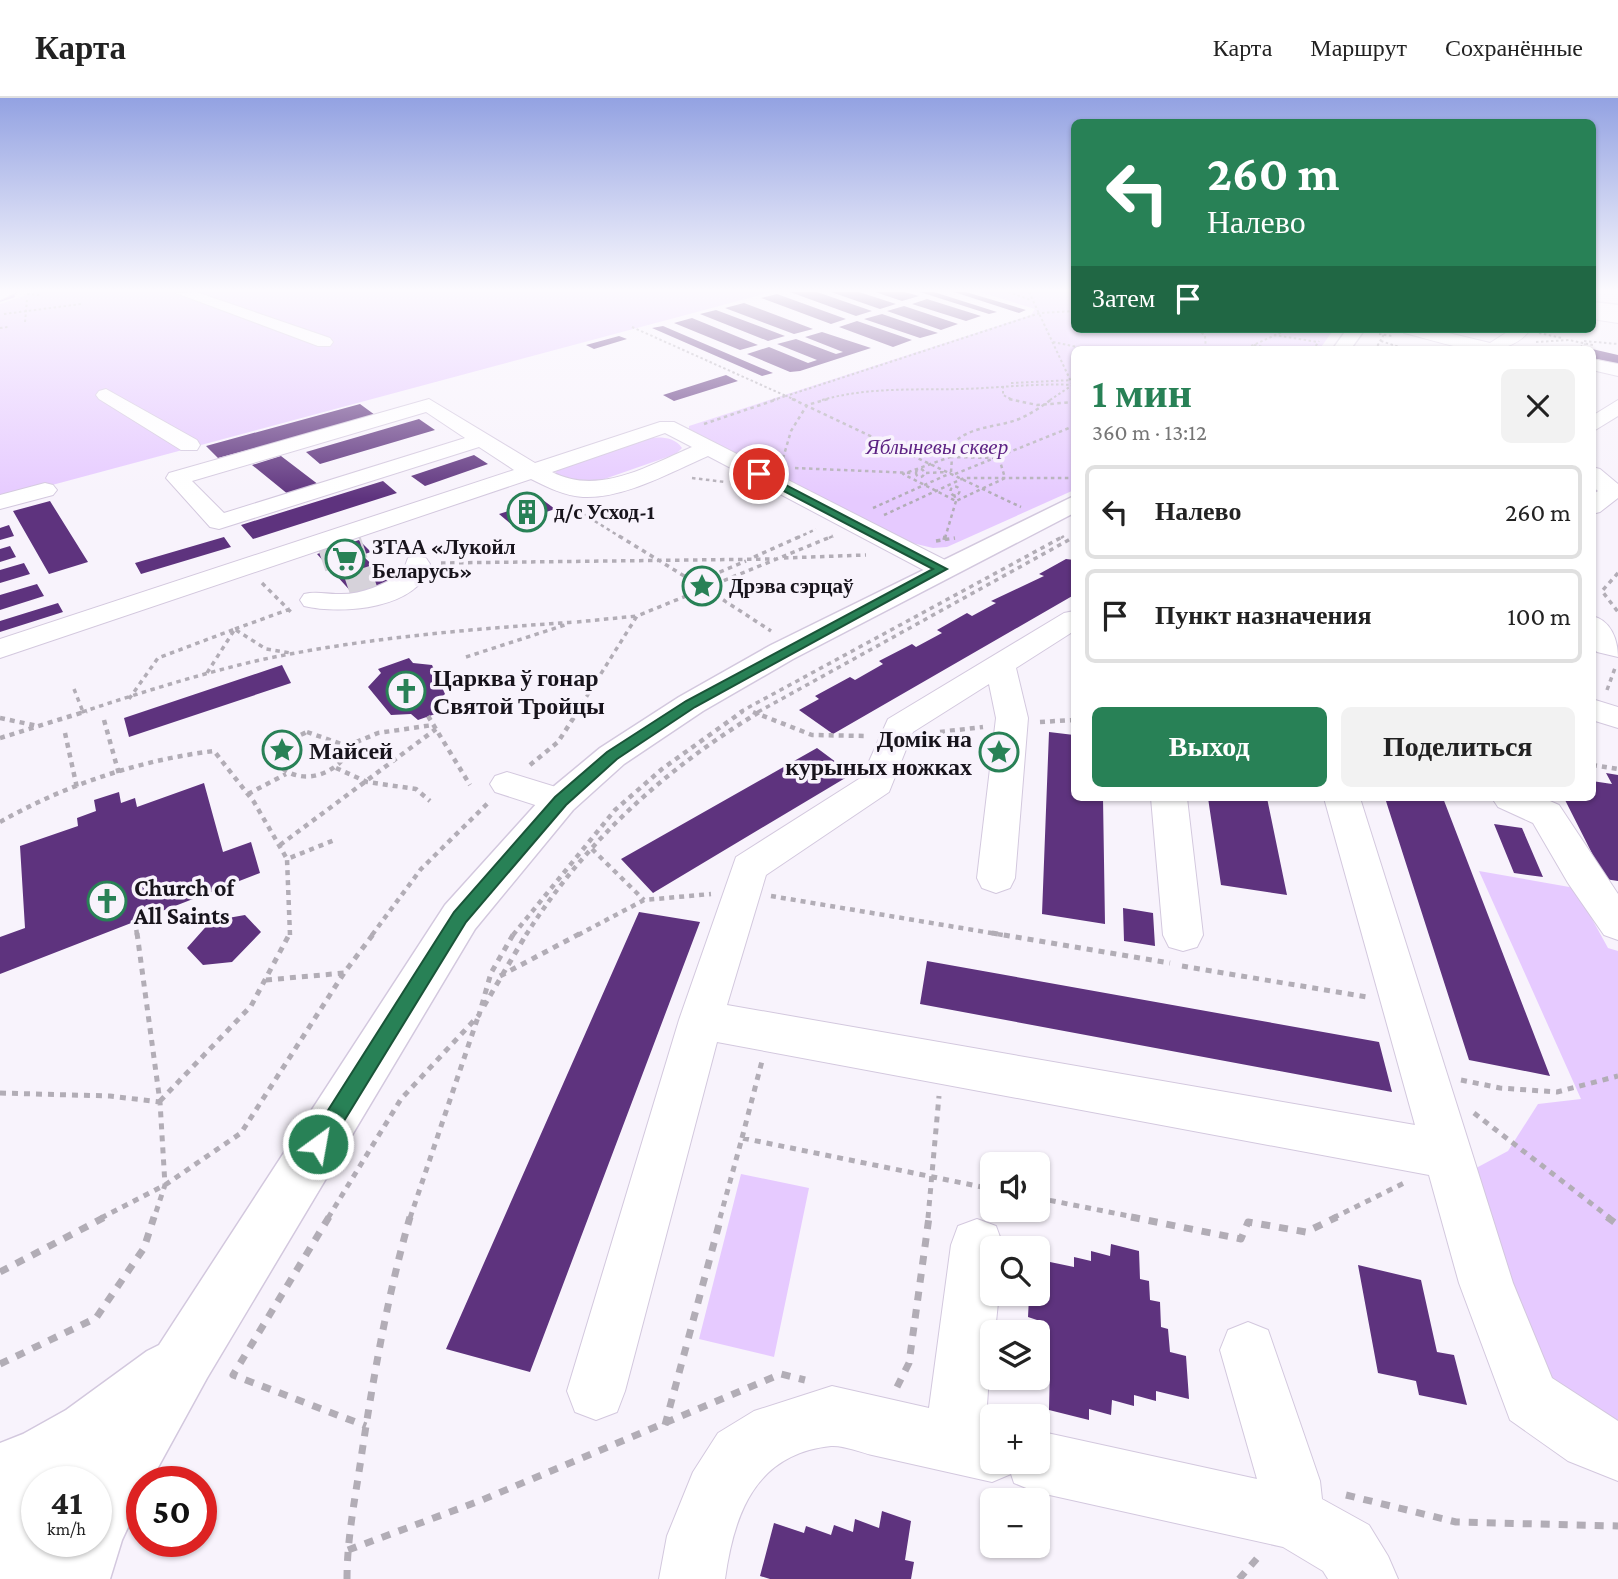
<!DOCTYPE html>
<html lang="ru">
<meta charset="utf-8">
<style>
:root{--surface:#fff;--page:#f2f2f2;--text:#222;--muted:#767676;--line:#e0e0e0;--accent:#288156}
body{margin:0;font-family:"Crimson Pro",serif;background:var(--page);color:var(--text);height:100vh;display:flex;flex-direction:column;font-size:26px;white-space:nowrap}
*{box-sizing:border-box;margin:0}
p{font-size:23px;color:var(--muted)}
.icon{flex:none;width:38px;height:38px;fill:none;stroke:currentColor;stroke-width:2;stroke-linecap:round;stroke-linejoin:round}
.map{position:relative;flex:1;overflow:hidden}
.details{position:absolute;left:1071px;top:248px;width:525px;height:455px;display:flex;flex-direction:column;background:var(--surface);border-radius:10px;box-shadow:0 2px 5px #0004}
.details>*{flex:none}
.hud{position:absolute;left:1071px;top:21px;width:525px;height:214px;border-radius:10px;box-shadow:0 2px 5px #0004;background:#288156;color:#fff;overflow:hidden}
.controls{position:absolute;left:980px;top:1054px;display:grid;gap:14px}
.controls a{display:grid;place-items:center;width:70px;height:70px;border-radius:10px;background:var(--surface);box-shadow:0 2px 5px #0004;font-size:35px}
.speed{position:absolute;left:21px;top:1368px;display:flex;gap:14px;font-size:35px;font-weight:700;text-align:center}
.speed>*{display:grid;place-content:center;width:91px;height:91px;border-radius:50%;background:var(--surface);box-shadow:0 2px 5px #0004;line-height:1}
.speed small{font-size:18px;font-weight:400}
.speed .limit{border:10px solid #d22;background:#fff;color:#111}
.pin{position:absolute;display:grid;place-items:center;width:60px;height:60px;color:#fff;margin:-30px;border:4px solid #fff;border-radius:50%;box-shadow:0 2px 7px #0007}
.me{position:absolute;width:77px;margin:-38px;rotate:32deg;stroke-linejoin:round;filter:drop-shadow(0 0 5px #0008)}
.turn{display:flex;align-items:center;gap:24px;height:147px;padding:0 21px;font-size:32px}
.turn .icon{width:91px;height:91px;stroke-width:2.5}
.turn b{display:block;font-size:49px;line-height:60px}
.then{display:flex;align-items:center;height:66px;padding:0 21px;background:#0003;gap:14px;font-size:26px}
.round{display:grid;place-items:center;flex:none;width:74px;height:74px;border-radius:10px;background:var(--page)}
.head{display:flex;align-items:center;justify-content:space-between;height:119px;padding:0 21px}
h1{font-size:42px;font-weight:600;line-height:52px;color:var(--accent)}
.button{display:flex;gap:14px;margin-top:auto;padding:14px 21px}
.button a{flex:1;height:80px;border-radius:10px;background:var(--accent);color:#fff;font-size:28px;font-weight:600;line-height:80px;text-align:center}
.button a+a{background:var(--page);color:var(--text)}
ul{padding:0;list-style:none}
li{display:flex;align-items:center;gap:21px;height:94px;margin:0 14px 10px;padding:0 7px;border:4px solid var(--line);border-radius:10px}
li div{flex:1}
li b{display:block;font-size:26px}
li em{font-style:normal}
header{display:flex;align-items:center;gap:42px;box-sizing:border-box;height:98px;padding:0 35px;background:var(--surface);border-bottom:2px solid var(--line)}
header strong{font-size:33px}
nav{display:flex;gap:38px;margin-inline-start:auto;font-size:24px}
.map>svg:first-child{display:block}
.green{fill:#e6caff}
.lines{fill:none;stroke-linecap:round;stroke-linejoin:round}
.stream{stroke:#b387d9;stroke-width:3.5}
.building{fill:#5e337e}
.minor-tunnel{stroke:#d6d2da;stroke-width:28;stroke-dasharray:28 14;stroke-linecap:butt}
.minor-casing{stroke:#d3c8de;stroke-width:2}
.major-casing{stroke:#d3c8de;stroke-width:3}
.path-far5{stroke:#b2adb6;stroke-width:2;stroke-dasharray:2.5 2.5;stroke-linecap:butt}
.path-far4{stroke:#b2adb6;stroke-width:2.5;stroke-dasharray:3.5 3.5;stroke-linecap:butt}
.path-far3{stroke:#b2adb6;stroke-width:3.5;stroke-dasharray:4.5 4.5;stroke-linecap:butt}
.path-far2{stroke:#b2adb6;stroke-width:4.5;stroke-dasharray:5 5;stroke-linecap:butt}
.path-far1{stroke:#b2adb6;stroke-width:5;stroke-dasharray:6 6;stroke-linecap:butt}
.path{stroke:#b2adb6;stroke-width:7;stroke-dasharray:9 9;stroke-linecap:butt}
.minor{fill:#fff;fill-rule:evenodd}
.major{fill:#fff;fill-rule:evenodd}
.route{fill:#288156;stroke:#1a5438;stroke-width:2}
.labels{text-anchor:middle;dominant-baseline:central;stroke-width:7;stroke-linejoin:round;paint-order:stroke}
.far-park-label{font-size:21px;font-style:italic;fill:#5d2283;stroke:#f8f3fc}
.far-poi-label{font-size:21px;font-weight:bold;fill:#18141c;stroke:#f8f3fc;text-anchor:start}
.poi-label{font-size:24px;font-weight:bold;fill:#18141c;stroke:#f8f3fc;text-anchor:start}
</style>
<header>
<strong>Карта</strong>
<nav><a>Карта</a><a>Маршрут</a><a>Сохранённые</a></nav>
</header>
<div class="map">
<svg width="1618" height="1481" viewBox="0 0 1618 1481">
<rect width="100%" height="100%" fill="#f8f3fc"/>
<!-- green -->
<path class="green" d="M35 194H771L0 401V206Z
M980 194H1074V231H1334L1319 252H1074V392L947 449 933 450 912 445 689 333V328L1031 217 1035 211Z
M647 340C660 339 674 338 682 350L676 356 593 385 580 387 555 376 557 372Z
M1479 773 1575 790 1608 850 1618 853V1341L1539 1297 1463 1077 1508 1053 1538 1006 1581 1001Z
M741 1076 809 1090 774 1259 699 1241Z"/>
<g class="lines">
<!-- stream -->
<path class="stream" d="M0 202 13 198"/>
</g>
<!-- building -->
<path class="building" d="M790 194H817L872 213 856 218Z
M831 194H859L896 206 880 211Z
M875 194H905L919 198 902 203Z
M920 194H934L997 214 989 216Z
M954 194H966L1026 212 1019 215Z
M777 196 846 221 831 226 761 200Z
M927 201 981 218 966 223 912 206Z
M744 205 813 231 794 236 725 210Z
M904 208 958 226 941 232 887 213Z
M716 212 785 238 768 243 700 216Z
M882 216 938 235 920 240 864 221Z
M692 220 758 247 740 252 674 225Z
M857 223 912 242 893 249 839 229Z
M663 228 773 275 762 278 652 230Z
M822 234 871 250 800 273 790 274 747 256 769 249 808 265 817 262 777 246 796 241 836 256 843 254 805 239Z
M619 238 627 241 594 251 586 247Z
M1592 251 1618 257V266L1592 260Z
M726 277 738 283 674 303 663 297Z
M360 306 375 317 266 350 263 348 218 360 206 348Z
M419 321 435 332 320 366 306 354Z
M474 357 488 366 425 388 411 378Z
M281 358 319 387 289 397 252 367Z
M383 383 397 395 253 441 241 427Z
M543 402 555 411 511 426 499 416Z
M50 403 88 464 49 476 13 413Z
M9 427 14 438 0 442V430Z
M224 439 231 449 141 476 135 465Z
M359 442 371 454 362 457 390 484 354 497 317 456Z
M10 448 16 459 0 464V451Z
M1066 461 1074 462V497L833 636 799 612 819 601 815 598 850 579 855 582 883 566 879 563 912 546 916 549 942 535 937 532 967 515 972 518 996 505 991 503 1044 478 1039 476Z
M24 465 30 476 0 485V472Z
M37 486 44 498 0 512V497Z
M58 505 63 514 0 534V523Z
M409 560 413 565 432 567 445 596 433 607 438 615 418 622 411 616 391 617 368 589 381 575 378 571Z
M282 567 291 585 129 639 124 620Z
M1049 634 1074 637V700H1103L1105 826 1042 816Z
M817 650 852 676 653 795 621 761Z
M1606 675 1618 677V783L1605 781 1564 700H1592V683L1612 686Z
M204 685 223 754 251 744 260 775 0 876V839L25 830 20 748 78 728 77 720 96 713 94 702 119 694 121 705 135 700 137 709Z
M1208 700H1267L1287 797 1221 787Z
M1385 700H1443L1550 978 1469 962Z
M1494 726 1522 730 1543 779 1514 775Z
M1123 810 1153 815 1155 848 1124 843Z
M639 814 700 824 530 1274 446 1251Z
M245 817 261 834 232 864 203 867 187 850 211 823Z
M927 863 1379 944 1392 994 920 906Z
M1111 1146 1139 1153 1140 1181 1149 1183 1150 1202 1160 1204 1161 1229 1168 1231 1170 1254 1186 1258 1189 1301 1156 1293V1303L1134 1297V1308L1112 1302 1111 1317 1089 1311V1322L1049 1312 1050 1270 1043 1268V1245L1038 1243 1037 1222 1028 1219 1029 1199 1017 1195H1038V1171L1050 1173V1164L1074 1169V1159L1091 1163V1153L1110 1158Z
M1358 1167 1421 1182 1437 1254 1454 1257 1467 1307 1419 1297 1416 1283 1378 1275Z
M882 1413 911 1423 905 1462 914 1464 911 1481H770L760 1478 774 1425 804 1435 806 1428 831 1437 834 1427 853 1434 855 1421 879 1430Z"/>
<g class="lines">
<!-- minor-tunnel -->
<path class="minor-tunnel" d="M321 460 363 446
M348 490 384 478"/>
<defs>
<path id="minor" d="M0 194H17L0 202Z
M196 194 330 240 333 244 330 248H318L176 195Z
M1592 211 1618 215V225L1592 221Z
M1402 231H1432L1490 245 1512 231H1531C1501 270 1444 244 1404 235Z
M1592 261 1618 266V278L1592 272Z
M106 291 197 342 200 347 197 352H181L99 301 96 297 99 293Z
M429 301 535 365 660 324H674L951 465 955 471 951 477H933L708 358C671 374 624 401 583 399 565 398 547 389 531 381L0 560V541L514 372 479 349 219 431 210 429 166 380 169 375ZM426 314 465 340 224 415 192 383ZM665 335 692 349C648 368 598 398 552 374Z
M1618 302V318L1592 334V318Z
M1592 369 1600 371 1618 386V400L1600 414 1592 416V397L1598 393 1592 388Z
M45 385 53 387 57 392 53 397 0 411V397Z
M417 458 426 460 430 466C421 511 341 517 304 508L300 502 304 496C316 493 326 496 338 496 361 497 382 487 402 476L408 460Z
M1074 513V533L1016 570 1028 620 1015 780 1010 790 996 795 982 790 977 780 996 620 989 586 913 634 889 694 766 777 727 907 1415 1027 1324 700H1360L1513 1185 1552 1280 1618 1323V1383L1568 1363 1510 1322 1459 1185 1429 1077 717 944 625 1293 617 1314 596 1322 575 1314 567 1293 679 922 736 759 862 679 888 621 1064 515Z
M1592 518C1611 522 1618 542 1618 559L1597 554 1592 548Z
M1592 601 1618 609V630L1592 622Z
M507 674 572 694 578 703 572 712 560 715 495 694 490 686 495 678Z
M1151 700H1187L1203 837 1197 849 1183 853 1169 849 1163 837Z
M1492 700H1543L1559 707 1618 796V842L1604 837 1568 785 1533 725 1498 709Z
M977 1121 996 1128 1003 1147V1150H992V1195H999L995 1234H992L986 1322 992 1324V1363H1038V1333L1257 1381 1220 1252 1228 1232 1248 1224 1268 1232 1320 1383 1322 1401 1369 1427 1388 1458 1398 1481H1328L1323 1473 1283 1449 1036 1394 1014 1385 1011 1376 992 1384C952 1375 912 1366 872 1357 860 1354 843 1347 831 1348 755 1356 734 1416 725 1481H659L667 1438 693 1374 718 1335 754 1313 832 1288 929 1310 951 1147 958 1128Z"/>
<path id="major" d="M1592 204 1618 207V217L1592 214Z
M1347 231H1365L1350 252H1332Z
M1074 398V415L793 561 703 613 624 666 573 712 475 831 207 1280 150 1384H142V1399L122 1442 110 1481H0V1345L23 1336 66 1312 147 1253 159 1247 445 807 547 694 600 650 679 599 771 547ZM85 1372 79 1384H96V1444H37V1384H62Z"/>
</defs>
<!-- minor casing -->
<use href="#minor" class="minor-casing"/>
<!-- major casing -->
<use href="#major" class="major-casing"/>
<!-- path-far5 -->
<path class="path-far5" d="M1008 194 1031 202
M1029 194 1074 290
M27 196 40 197
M4 216 81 206
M25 224 27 202
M632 229 786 298 773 302
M0 230 8 229
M1198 231 1205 238 1206 252
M1289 231H1300
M1305 231 1328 232
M1539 235 1562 240
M1379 236 1392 238
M1274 237 1318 244
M1381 243 1402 250
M1584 243 1618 246
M1053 244 1093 252
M1536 244 1569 242 1593 247
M1254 247 1278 252
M1242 252 1289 231
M1313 252 1319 243
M1375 252 1387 231
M1576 252 1585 246
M1011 285 1074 282
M1003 288V297L1013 302
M796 302 786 298 1040 215 1074 213
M822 302C868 289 914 292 961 291 999 290 1036 285 1074 287
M1050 302 1071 288"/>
<!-- path-far4 -->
<path class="path-far4" d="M792 301 1021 409
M1009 301 1037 307 1074 304
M704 326 778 301
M950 359 999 360 1005 380 956 403 903 376Z
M781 367 791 333 807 307 828 301
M795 370 913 375
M916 375a4 4 0 1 1 8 0a4 4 0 1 1-8 0Z
M951 374 953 345C973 327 996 330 1019 321 1031 316 1042 308 1052 301
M926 375 947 374
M955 376 1074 328
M692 380 725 384
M950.5 393a4.5 4.5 0 1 1 9 0a4.5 4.5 0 1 1-9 0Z
M873 410 951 375
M577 412 622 440
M884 417 964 380H1074
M797 440 816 431
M829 440 833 438
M945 440 956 403 954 396
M1061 440 1064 438"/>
<!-- path-far3 -->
<path class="path-far3" d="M619 438 694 484 704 482 711 485V489
M944 442 945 438
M936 443 955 440
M754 459 801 438
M784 460 866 457
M441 465 775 461
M1618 475 1602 493 1618 514
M703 481 746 463
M262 485 291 514
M708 492 771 533
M577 524 637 518
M235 531 290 511
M236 532 266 551 291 555
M466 559 568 526
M74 591 83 614
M1607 592 1615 570
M129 601 158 560 235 531 205 578
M82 614C140 595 199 576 260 562 364 540 470 531 576 524
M577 614 637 518 833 438
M740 614 1064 438
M758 614 1074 439"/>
<!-- path-far2 -->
<path class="path-far2" d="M82 613 83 615
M753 614 812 637 868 638
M428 618 470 687
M0 620 38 628
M104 622 119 676
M1040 624 1074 622
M307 634 347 648 349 654C330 682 292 689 272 659L276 648Z
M940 634 983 629
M65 635 77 690
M0 640 87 613
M347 648 378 635 433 627
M530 667 558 644 578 613
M1592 667 1618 671
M336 670 367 684 416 691 430 703
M248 696 286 676
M0 724C65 687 140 662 214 653L254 704 287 761
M280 747 436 631
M592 751 644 802
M771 798 1003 837
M135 822 137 837
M290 837 287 761 337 741
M372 837 421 771 490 703
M513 837 615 712 662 671 743 613
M526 837C585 743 666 670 761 613
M578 837 644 802 711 796"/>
<!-- path-far1 -->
<path class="path-far1" d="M137 835 160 1004 165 1087 154 1120
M992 835 1170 865
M1182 868 1367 899
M500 878 581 835
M266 882 344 875
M484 908 527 835
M1461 982 1500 990 1557 994 1618 978
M0 995 110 998 160 1004
M160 1003 251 908 290 835
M1474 1015 1610 1120
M742 1040 762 963
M1038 1100 1139 1120
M101 1120 165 1087 241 1035 344 875 374 835
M328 1120 401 1001 479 917 491 875 514 835
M410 1120 478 919
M720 1120 742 1040 992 1091
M928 1120 939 998
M1333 1120 1404 1085"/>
<!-- path -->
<path class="path" d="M329 1119 233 1277 366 1328
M1131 1119 1241 1141 1248 1124 1306 1134 1337 1119
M1607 1119 1618 1127
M0 1174 105 1119
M0 1266 96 1220 144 1150 154 1119
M897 1289 909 1265 929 1119
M665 1327 721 1119
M1346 1397 1456 1424 1618 1428
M348 1452 482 1402 781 1276 805 1282
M347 1481C347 1438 356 1396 362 1354 374 1275 388 1196 410 1119
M1239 1481 1260 1457"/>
<!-- minor -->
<use href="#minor" class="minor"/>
<!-- major -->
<use href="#major" class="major"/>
</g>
<!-- sky -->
<linearGradient id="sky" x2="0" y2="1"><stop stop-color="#93a2e2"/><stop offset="0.48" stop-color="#fcfafe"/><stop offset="1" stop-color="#fcfafe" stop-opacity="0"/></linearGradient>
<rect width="1618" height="401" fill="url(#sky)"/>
<!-- route -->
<path class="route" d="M759 373 947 471 695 609 617 661 566 707 466 824 325 1054 318 1057 311 1054 307 1046 311 1039 454 814 555 699 607 654 686 603 933 471 755 378Z"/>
<!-- icons -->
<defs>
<symbol id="building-ring" viewBox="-11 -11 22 22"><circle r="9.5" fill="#f8f3fc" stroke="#288156" stroke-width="1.5"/><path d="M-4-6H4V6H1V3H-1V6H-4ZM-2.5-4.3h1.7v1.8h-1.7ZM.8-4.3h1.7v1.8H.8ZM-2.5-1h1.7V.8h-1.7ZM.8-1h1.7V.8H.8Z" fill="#288156"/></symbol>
<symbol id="supermarket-ring" viewBox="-11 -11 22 22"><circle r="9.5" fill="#f8f3fc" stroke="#288156" stroke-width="1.5"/><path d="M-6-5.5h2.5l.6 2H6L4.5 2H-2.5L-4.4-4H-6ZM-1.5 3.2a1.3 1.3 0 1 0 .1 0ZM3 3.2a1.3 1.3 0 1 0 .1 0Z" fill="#288156"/></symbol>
<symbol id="sight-ring" viewBox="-11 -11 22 22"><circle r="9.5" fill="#f8f3fc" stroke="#288156" stroke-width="1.5"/><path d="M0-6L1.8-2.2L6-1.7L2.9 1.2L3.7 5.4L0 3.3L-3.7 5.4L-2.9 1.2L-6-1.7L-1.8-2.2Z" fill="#288156"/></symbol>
<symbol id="church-ring" viewBox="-11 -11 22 22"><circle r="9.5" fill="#f8f3fc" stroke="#288156" stroke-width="1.5"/><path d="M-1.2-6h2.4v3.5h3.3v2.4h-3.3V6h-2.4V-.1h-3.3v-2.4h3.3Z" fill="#288156"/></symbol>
</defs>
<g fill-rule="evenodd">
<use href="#building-ring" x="505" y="392" width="44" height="44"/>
<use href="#supermarket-ring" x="323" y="439" width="44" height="44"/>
<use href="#sight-ring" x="680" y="466" width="44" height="44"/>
<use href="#church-ring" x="384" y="571" width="44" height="44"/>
<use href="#sight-ring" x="260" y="630" width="44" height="44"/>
<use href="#sight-ring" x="977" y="632" width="44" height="44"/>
<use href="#church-ring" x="85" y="781" width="44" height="44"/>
</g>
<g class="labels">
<!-- far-park labels -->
<g class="far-park-label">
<text x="937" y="349">Яблыневы сквер</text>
</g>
<!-- far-poi labels -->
<g class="far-poi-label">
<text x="554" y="414">д/с Усход-1</text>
<text x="372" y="449">ЗТАА «Лукойл<tspan x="372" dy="24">Беларусь»</tspan></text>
<text x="729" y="488">Дрэва сэрцаў</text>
</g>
<!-- poi labels -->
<g class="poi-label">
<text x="433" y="579">Царква ў гонар<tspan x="433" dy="28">Святой Тройцы</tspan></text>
<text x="972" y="640" text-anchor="end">Домік на<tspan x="972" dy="28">курыных ножках</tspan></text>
<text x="309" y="652">Майсей</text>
<text x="134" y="789">Church of<tspan x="134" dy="28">All Saints</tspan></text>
</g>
</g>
</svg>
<div class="controls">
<a><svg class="icon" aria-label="sound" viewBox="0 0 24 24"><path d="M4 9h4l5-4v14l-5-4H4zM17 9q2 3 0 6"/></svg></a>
<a><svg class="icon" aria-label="search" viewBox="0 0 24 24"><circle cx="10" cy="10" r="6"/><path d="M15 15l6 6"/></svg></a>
<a><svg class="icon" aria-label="layers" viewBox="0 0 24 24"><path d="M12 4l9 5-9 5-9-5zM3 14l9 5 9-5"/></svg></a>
<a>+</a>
<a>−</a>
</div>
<div class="speed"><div>41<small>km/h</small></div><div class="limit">50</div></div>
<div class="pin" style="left:759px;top:376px;background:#d93025"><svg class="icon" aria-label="arrive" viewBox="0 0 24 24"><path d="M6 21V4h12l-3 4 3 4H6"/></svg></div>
<svg class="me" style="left:318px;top:1046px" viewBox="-20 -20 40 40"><circle r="17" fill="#288156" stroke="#fff" stroke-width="3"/><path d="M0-11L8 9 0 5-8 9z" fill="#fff"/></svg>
<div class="hud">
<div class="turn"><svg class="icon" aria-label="left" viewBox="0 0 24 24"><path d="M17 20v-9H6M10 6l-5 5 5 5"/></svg><div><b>260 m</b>Налево</div></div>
<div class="then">Затем<svg class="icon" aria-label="arrive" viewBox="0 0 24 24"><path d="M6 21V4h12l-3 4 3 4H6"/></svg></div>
</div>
<section class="details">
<div class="head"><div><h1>1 мин</h1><p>360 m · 13:12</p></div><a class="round"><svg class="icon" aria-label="close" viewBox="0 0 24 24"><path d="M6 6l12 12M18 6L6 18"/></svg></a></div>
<ul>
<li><svg class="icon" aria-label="left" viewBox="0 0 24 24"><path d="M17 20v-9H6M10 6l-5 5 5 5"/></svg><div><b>Налево</b></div><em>260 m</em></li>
<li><svg class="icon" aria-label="arrive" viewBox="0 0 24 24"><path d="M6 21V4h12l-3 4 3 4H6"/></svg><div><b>Пункт назначения</b></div><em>100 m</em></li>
</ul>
<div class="button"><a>Выход</a><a>Поделиться</a></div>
</section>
</div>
